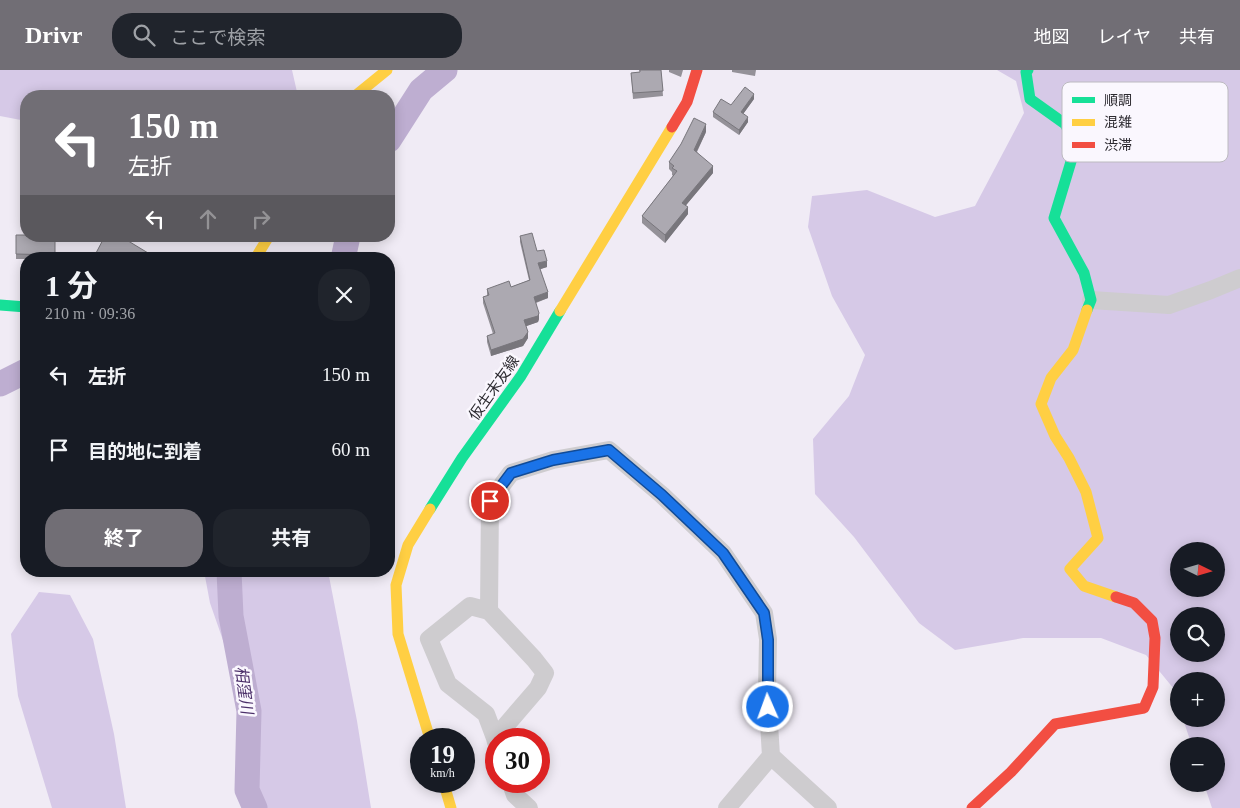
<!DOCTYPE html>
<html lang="ja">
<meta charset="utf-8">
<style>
:root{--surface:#171b24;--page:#20242c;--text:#f1f3f6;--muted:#9ea1a6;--accent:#716e75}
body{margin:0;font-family:"Times New Roman","Noto Sans JP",serif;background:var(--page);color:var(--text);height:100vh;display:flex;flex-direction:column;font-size:19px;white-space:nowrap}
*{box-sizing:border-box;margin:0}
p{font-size:16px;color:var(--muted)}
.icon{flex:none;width:28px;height:28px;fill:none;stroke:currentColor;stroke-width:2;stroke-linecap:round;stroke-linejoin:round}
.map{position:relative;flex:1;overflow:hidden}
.drawer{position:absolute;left:20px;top:182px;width:375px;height:325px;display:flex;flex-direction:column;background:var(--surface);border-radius:20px;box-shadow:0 2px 12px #0003}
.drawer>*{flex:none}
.top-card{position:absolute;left:20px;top:20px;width:375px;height:152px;border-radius:20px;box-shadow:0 2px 12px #0003;background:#716e75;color:#fff;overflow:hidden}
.needle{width:32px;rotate:95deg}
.buttons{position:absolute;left:1170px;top:472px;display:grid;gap:10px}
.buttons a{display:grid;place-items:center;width:55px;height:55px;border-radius:50%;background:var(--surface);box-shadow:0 2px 12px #0003;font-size:25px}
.speed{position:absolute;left:410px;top:658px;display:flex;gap:10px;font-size:25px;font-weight:700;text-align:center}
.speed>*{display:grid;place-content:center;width:65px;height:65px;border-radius:50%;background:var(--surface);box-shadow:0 2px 12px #0003;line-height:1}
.speed small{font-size:12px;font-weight:400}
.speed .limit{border:8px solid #d22;background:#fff;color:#111}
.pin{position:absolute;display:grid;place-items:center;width:42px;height:42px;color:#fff;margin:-21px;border:2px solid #fff;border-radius:50%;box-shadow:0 1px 5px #0007}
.me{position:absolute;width:55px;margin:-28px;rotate:358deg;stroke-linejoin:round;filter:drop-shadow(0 0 4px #0008)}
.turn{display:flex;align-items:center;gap:18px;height:105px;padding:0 25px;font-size:22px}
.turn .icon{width:65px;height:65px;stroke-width:2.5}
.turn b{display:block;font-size:35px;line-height:42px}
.lanes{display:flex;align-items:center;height:48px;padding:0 25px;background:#0003;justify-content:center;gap:25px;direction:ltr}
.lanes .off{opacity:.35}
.round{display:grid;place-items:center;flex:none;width:52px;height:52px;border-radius:20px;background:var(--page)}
.summary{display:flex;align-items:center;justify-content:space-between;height:85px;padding:0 25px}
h1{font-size:30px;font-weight:700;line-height:38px}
.button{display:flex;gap:10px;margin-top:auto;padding:10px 25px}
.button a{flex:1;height:58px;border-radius:20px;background:var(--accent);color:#fff;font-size:20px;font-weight:700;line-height:58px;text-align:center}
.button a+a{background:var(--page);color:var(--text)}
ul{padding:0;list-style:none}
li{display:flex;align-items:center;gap:15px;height:75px;padding:0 25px}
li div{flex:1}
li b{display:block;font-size:19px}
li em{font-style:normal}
header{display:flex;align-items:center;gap:30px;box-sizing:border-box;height:70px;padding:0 25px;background:var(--accent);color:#fff}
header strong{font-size:24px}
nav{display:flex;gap:28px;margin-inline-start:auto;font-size:18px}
.search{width:350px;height:45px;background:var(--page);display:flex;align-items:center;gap:12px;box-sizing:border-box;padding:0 18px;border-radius:20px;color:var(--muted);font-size:19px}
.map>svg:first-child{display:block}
.forest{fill:#d6c9e7;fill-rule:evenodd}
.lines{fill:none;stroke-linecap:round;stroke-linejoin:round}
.river{stroke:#beaed1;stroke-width:25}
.street{stroke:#cecccf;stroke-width:18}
.fast{stroke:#16e098;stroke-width:11}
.slow{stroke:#ffcf43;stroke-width:11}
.jam{stroke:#f24e42;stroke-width:11}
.wall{fill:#949198}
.shaded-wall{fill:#78767c}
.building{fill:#aca9b1;stroke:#78767c}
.route-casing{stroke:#114b97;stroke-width:12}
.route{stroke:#1a73e8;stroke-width:9}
.labels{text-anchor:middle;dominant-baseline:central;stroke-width:5;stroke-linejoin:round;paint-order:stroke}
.street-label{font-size:15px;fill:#2c2a30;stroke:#faf7fe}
.water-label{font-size:16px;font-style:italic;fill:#4b2f69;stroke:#faf7fe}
.key{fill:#faf7fe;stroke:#bcbac0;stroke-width:1}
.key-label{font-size:14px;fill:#2c2a30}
</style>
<header>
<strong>Drivr</strong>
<div class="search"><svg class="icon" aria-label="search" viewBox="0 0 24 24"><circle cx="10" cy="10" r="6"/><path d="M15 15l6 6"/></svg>ここで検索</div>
<nav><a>地図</a><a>レイヤ</a><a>共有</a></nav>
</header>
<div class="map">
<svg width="1240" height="738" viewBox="0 0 1240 738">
<rect width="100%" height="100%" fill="#f0ebf5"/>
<!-- forest -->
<path class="forest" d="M0 0H292L297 22 294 26H26V51L0 46Z
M997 0H1240V738H1212L1204 714H1216V676H1192L1183 649H1216V611H1179V634L1174 619 1146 585 1101 568H1023L955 580 919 553 854 467 815 424 813 369 849 326 865 285 832 226 808 157 812 126 867 120 935 147 975 136 1024 43 1016 11ZM1179 481H1216V519H1179ZM1179 546H1216V584H1179Z
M204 501H328L357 651 371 738H244L252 693 250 648 210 533Z
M39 522 70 525 93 569 114 664 126 738H52L18 626 11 564Z"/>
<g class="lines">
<!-- river -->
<path class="river" d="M389 70 421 20 445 0
M343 189 348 166
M0 314 26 301
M229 501 231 546 249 641 247 720 255 738"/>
<!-- street -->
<path class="street" d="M1091 230 1169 235 1211 220 1240 208
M489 541 490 431 511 403 553 390 609 380 662 425 723 483 764 543 768 569 767 621 771 686 828 738
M495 668 538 618 545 603 534 589 489 541 470 536 429 569 448 614 486 644 495 668 496 672
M510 711 515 725 529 738
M727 738 771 686"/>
<!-- fast -->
<path class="fast" d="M1028 0 1026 2 1030 29 1065 54 1076 75 1054 148 1084 203 1091 230 1087 240
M0 235 26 237
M430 439 462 388 521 306 560 241"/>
<!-- slow -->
<path class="slow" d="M355 26 387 0
M255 189 269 166
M1087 240 1073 280 1051 308 1041 334 1055 366 1069 388 1086 422 1098 468 1070 499 1084 516 1116 527
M560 241 672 57
M430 669 398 564 396 515 408 475 430 439
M443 711 451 738"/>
<!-- jam -->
<path class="jam" d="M672 57 687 32 697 0
M972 738 1011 702 1055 654 1144 638 1153 617 1155 568 1152 551 1134 533 1116 527"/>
</g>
<!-- wall -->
<path class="wall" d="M639 0H661L663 26 633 29 631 3 640 2Z
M669 0H683L681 7 669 2Z
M732 0H756L755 6 732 2Z
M754 29 743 44 748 52 739 65 713 47V42Z
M706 62 697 82 713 103 686 135 688 144 665 173 642 153V146L673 106 672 105V102L669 99V92Z
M16 165 55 166V189H16Z
M520 166 537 181 547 197 540 199 548 228 536 233 539 249 538 252 526 256 528 268 523 276 491 286 487 272V266L493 264 483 233V227L487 226V219L511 217 529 210 520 172Z
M115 170 158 189H98L96 188V183Z"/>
<!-- shaded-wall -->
<path class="shaded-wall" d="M754 24V29L741 47V42Z
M748 47V52L739 65V60Z
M706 54V62L694 87V80Z
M713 96V103L682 140V133Z
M688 137V144L665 173V165Z
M547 191V197L538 200V193Z
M548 222V228L534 233V227Z
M539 243V249L538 252 524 257V250Z
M528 262V268L523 276 491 286V280Z"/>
<!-- building -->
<path class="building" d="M640 0H661L663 21 633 23 631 3 640 2Z
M745 17 754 24 741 42 748 47 739 60 713 42 721 29 731 35Z
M694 48 706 54 694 80 713 96 682 133 688 137 665 165 642 146 677 101 672 98 674 96 669 92 681 74Z
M532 163 537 181 544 180 547 191 538 193 548 222 534 227 539 243 538 246 524 250 528 262 523 269 491 280 487 266 495 263 483 227 489 225 487 219 509 211 511 217 530 210 520 166Z
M16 165H26V166H55V185L16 184Z
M105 166H109L115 170 118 166H120L158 189H106L96 183Z"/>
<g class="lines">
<defs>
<path id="route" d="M490 431 511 403 553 390 609 380 662 425 723 483 764 543 768 570V637"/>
</defs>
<!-- route casing -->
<use href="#route" class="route-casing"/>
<!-- route -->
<use href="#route" class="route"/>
</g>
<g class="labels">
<!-- street labels -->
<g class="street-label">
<text transform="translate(494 318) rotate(-55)">仮生末友線</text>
</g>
<!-- water labels -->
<g class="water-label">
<text transform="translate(244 620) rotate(82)">相窪川</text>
</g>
</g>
<!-- legend -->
<rect x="1062" y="12" width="166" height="80" rx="8" class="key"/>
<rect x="1072" y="27" width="23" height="6" fill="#16e098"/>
<rect x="1072" y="49" width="23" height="7" fill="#ffcf43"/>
<rect x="1072" y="72" width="23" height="6" fill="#f24e42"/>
<g class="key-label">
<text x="1104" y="35">順調</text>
<text x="1104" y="57">混雑</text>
<text x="1104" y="80">渋滞</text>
</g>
</svg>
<div class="buttons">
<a><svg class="needle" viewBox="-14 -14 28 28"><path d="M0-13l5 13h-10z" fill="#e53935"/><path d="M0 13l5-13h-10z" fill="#9ea1a6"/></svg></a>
<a><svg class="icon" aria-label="search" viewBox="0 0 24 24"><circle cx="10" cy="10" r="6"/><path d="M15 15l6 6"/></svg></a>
<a>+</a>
<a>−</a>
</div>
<div class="speed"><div>19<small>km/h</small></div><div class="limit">30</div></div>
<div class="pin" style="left:490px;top:431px;background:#d93025"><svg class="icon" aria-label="arrive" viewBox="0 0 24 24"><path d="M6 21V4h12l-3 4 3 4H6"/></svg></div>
<svg class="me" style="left:768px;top:637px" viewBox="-20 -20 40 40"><circle r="17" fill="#1a73e8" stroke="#fff" stroke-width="3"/><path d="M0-11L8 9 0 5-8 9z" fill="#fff"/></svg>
<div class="top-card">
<div class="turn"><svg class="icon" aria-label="left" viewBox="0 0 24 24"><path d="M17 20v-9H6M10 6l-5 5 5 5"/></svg><div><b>150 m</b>左折</div></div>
<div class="lanes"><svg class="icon" aria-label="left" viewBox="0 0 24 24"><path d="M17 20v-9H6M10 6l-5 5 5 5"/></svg><svg class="icon off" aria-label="ahead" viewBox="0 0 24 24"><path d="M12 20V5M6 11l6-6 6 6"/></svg><svg class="icon off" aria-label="right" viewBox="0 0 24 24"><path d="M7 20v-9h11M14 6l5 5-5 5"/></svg></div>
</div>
<section class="drawer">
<div class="summary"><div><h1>1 分</h1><p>210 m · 09:36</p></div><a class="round"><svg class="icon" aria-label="close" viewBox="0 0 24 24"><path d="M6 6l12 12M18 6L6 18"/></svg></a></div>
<ul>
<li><svg class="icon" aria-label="left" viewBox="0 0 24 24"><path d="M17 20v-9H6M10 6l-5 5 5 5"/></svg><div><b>左折</b></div><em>150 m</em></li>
<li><svg class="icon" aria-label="arrive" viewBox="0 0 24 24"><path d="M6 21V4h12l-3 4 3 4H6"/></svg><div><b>目的地に到着</b></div><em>60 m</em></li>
</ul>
<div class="button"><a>終了</a><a>共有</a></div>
</section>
</div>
